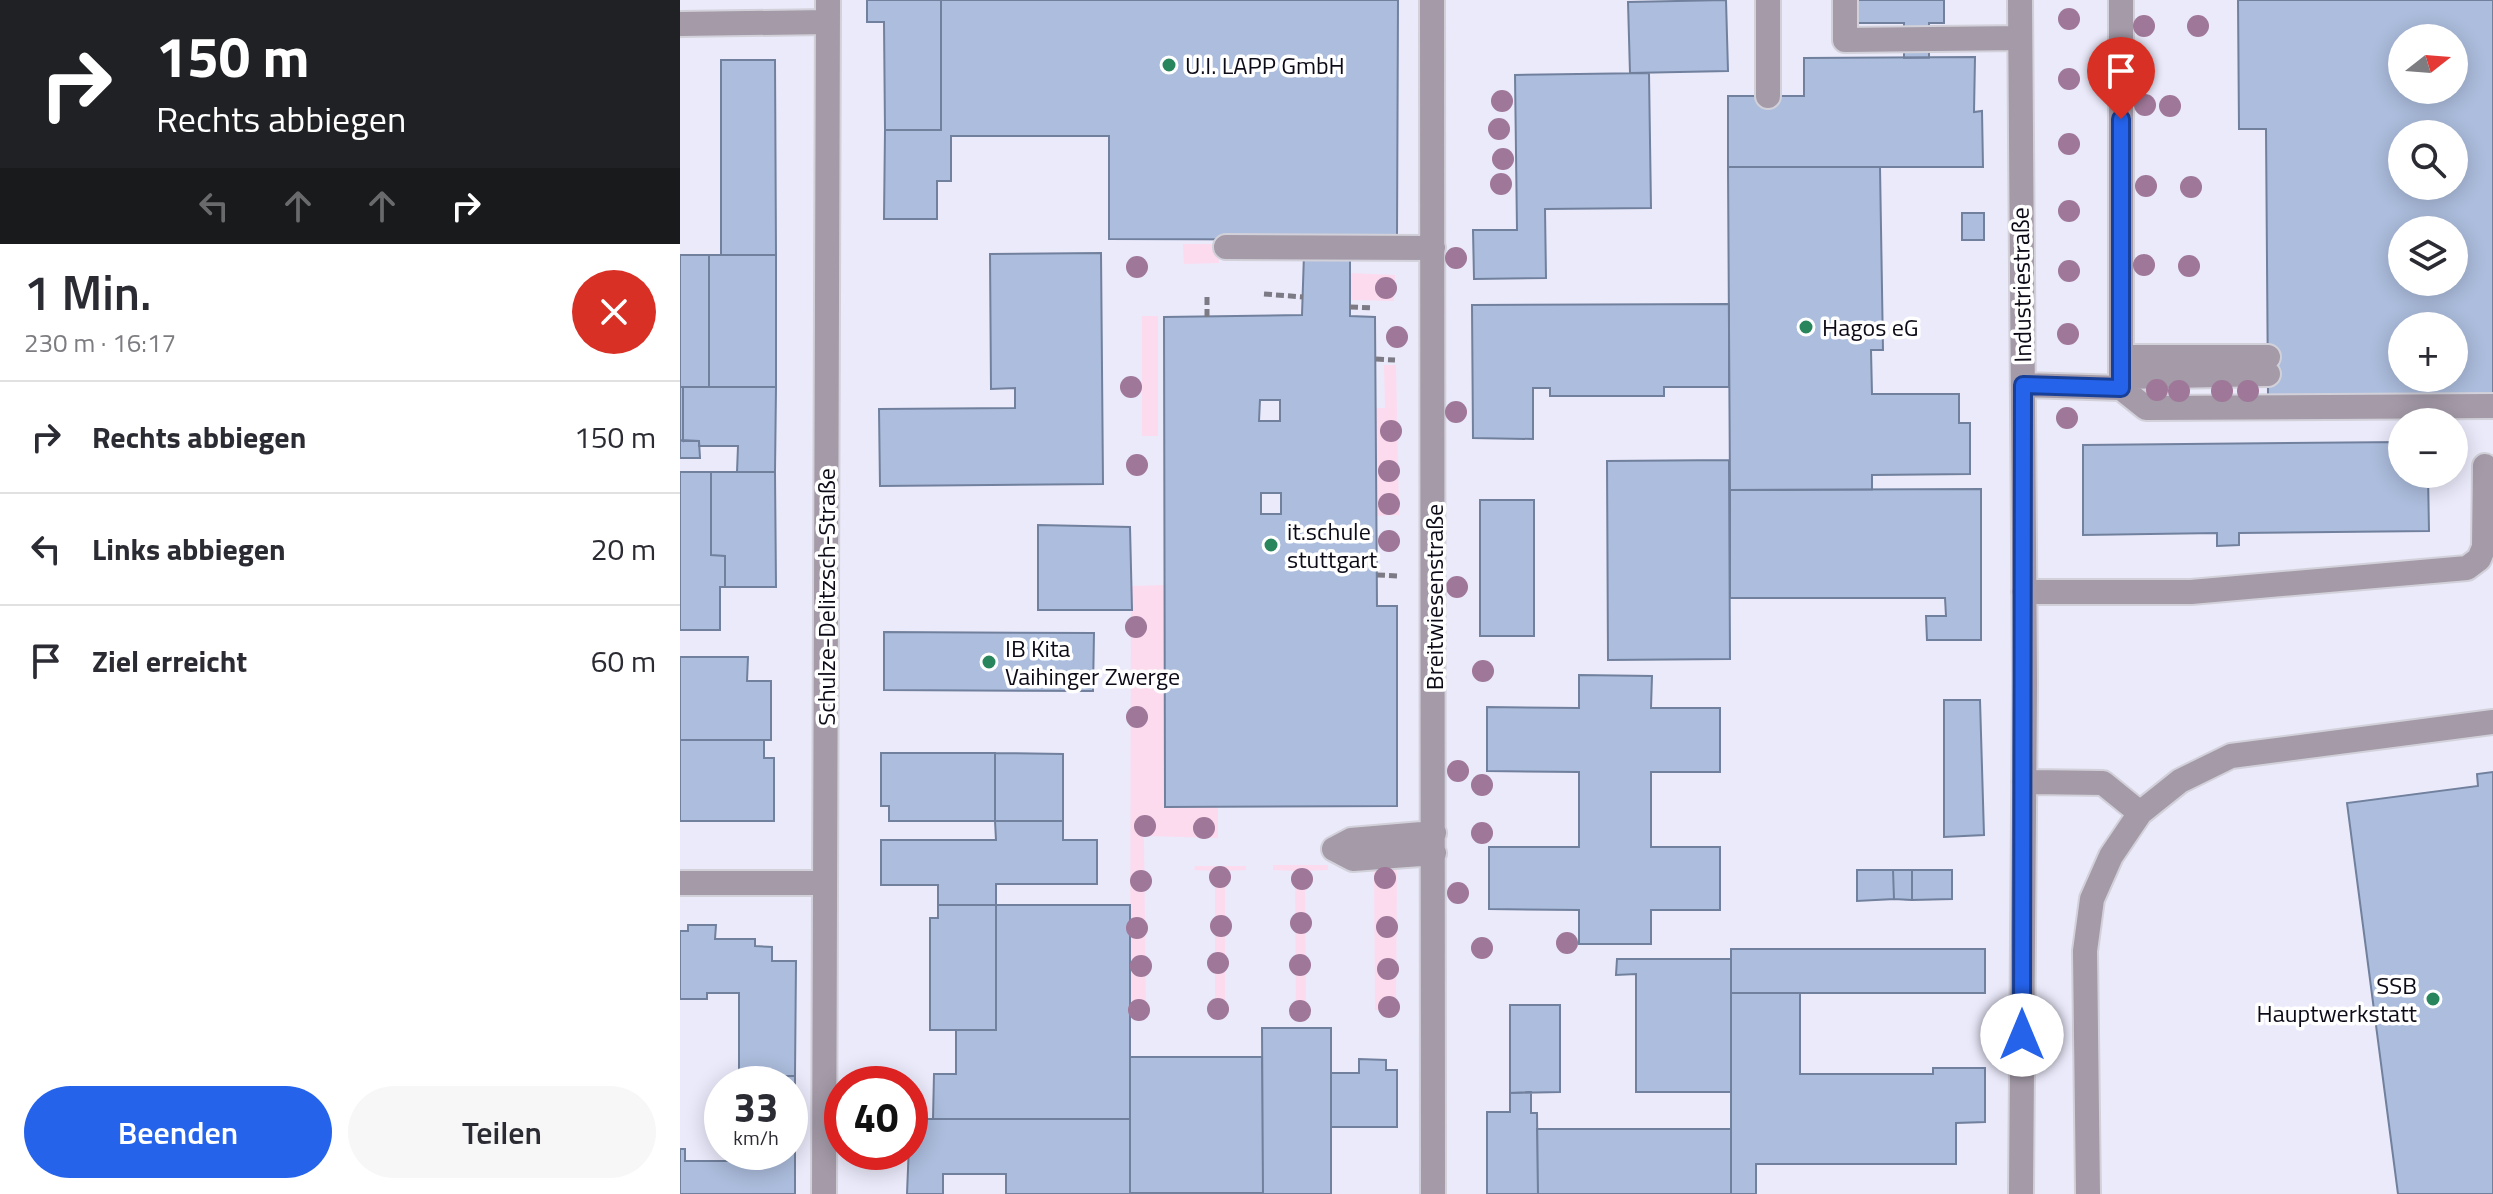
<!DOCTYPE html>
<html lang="de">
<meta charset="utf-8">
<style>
:root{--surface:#fff;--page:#f7f7f7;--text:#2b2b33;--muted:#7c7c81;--line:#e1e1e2;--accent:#2563eb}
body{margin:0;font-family:"Titillium Web",sans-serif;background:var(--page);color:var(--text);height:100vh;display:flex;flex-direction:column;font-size:30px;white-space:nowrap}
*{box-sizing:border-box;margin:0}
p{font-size:26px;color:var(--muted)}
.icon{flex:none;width:44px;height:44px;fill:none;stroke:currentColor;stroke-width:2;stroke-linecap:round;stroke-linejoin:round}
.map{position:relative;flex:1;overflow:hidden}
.side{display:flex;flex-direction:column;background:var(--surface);width:680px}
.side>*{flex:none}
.guide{background:#202124;color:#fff;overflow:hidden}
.needle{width:52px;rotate:73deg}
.buttons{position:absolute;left:1708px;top:24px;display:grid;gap:16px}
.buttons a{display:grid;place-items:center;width:80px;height:80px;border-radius:50%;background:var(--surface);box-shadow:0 4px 20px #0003;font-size:40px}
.speed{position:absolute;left:24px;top:1066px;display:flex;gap:16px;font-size:40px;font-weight:700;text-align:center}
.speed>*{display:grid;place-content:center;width:104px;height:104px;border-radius:50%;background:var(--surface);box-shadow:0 4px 20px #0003;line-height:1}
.speed small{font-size:20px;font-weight:400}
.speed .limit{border:12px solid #d22;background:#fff;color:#111}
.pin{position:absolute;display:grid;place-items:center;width:68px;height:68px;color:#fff;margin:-82px -34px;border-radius:50% 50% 50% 0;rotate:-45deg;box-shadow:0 0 8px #0007}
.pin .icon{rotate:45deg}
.me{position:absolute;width:88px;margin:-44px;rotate:0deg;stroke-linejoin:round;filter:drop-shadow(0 0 6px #0008)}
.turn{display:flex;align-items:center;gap:28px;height:168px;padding:0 24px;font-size:36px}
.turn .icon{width:104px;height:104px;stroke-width:2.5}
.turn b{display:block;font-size:56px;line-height:68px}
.lanes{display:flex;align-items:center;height:76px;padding:0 24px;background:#0003;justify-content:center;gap:40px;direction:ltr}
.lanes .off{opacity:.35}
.round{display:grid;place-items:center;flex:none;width:84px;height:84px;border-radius:42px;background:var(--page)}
.summary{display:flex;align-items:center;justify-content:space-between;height:136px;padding:0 24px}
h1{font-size:48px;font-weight:600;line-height:60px}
.action{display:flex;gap:16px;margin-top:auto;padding:16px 24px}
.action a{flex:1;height:92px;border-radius:48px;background:var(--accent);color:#fff;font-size:32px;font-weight:600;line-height:92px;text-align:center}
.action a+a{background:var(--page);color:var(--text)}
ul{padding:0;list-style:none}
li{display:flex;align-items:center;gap:24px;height:112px;padding:0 24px;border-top:2px solid var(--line)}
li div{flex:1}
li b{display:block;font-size:30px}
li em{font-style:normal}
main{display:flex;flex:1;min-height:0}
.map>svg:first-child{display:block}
.built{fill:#ebeafb;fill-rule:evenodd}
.green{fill:#fcdbee}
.building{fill:#acbddd;stroke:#71809d;stroke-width:2;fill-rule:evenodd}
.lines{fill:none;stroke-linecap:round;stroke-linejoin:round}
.minor-casing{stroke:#d2d1da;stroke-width:28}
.path{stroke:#7c7b85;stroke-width:5;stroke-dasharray:8 4;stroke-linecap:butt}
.minor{stroke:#a49aa8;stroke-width:24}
.tree{fill:#9f7798}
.route-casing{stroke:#184099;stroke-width:20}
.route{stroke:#2563eb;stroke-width:14}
.poi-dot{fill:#28855c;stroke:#fff;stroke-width:3}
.labels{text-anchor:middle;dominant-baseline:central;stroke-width:7;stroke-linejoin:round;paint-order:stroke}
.poi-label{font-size:24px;fill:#0d0b17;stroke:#fff;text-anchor:start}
.street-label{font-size:24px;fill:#0d0b17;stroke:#fff}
</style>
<main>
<section class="side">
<div class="guide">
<div class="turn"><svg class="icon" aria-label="right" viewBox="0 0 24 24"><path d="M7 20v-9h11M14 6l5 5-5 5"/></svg><div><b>150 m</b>Rechts abbiegen</div></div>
<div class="lanes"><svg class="icon off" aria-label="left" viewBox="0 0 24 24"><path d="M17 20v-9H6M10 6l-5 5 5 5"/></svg><svg class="icon off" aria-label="ahead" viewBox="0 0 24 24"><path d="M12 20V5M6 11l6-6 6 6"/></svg><svg class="icon off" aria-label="ahead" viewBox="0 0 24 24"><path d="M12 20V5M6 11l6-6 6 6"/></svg><svg class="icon" aria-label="right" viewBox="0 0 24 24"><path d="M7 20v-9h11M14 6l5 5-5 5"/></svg></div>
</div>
<div class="summary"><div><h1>1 Min.</h1><p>230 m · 16:17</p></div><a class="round" style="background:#d93025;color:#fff"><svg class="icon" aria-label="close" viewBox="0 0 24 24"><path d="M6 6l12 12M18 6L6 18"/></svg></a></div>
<ul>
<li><svg class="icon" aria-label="right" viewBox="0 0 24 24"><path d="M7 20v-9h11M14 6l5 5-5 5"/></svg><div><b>Rechts abbiegen</b></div><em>150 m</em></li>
<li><svg class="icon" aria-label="left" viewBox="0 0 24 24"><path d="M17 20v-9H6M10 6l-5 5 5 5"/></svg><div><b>Links abbiegen</b></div><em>20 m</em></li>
<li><svg class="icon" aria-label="arrive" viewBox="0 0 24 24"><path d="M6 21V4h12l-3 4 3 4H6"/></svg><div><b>Ziel erreicht</b></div><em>60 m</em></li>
</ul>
<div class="action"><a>Beenden</a><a>Teilen</a></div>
</section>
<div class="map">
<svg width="1813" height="1194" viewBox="0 0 1813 1194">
<rect width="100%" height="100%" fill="#f8f7ff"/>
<!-- built -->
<path class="built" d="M0 0H1813V1194H0ZM1722 38H1774V90H1722ZM1722 134H1774V186H1722ZM1722 230H1774V282H1722ZM1722 326H1774V378H1722ZM1722 422H1774V474H1722ZM42 1084H110V1152H42ZM162 1084H230V1152H162Z"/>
<!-- green -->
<path class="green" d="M503 244H538L539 263 504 264Z
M670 273 715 275 714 301 670 300Z
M462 316H478V436H462Z
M704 365H716L719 515 696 516V408H705Z
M485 585V807H538V838L464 836 466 1014 450 1015 451 586Z
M593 865H648V870L625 871 626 1012H616L615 871 593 870Z
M515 866H566V870L545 871V1011H535V871L514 870Z
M717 866 716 1011 695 1010 694 869Z"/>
<!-- building -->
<path class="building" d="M187 0H261V130H205L204 22H187Z
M261 0H718L717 240 429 239V136H271V181H257V219H204L205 130H261Z
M1046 0 1048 71 950 73 948 2Z
M1176 0H1264V23H1249V58H1224V23H1176Z
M1558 0H1813V394L1588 395 1586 129H1559ZM1722 38H1774V90H1722ZM1722 134H1774V186H1722ZM1722 230H1774V282H1722ZM1722 326H1774V378H1722Z
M1295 57 1294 112 1302 111 1303 167H1048V96H1124V58Z
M41 60H95L96 255H41Z
M969 73 971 208 865 209 866 278 794 279 793 230H837L835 75Z
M1048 167H1200L1203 350H1191L1192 394H1279V423H1290V474L1192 475V490H1050Z
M1282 213H1304V240H1282Z
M421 253 423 484 200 486 199 409 335 408V388L311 389 310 254Z
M624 254 670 255V316L695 317 697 606H717V806L485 807 484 317 622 315ZM580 400H600V421H579ZM581 493H601V514H581Z
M0 255H29V387H0Z
M29 255H96V387H29Z
M1049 304V387H984V396H870V388H853V439L793 438 792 305Z
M0 387H3V441L0 440Z
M3 387H96L95 472H57L58 446H19V441H3Z
M0 440 19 441 20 458H0Z
M1722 442V474H1748L1749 531 1559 533V545L1537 546V533L1403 535V445Z
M1049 460 1050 659 928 660 927 461Z
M0 472H31V555L45 556V587H40V630H0Z
M31 472H95L96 587H45V556L31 555Z
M1301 489V640H1247L1246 616H1266L1265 598H1050V490Z
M800 500H854V636H800Z
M358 525 450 527 452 610H358Z
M204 632 414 633 413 691 204 690Z
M0 657H68L67 681H91V740H0Z
M899 675 972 676 971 708H1040V772H971V847H1040V910H971V944H899V910L809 909V847H899V772L807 771V707L899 708Z
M1264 700H1300L1304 835 1264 837Z
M0 740H84V758H94V821H0Z
M201 753H315V821H209V806H201Z
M315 753 383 754V821H315Z
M1813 772V1194H1718L1667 803 1798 786 1797 774Z
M315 821H383V840H417V884H316V905H258V885H201V840H316Z
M1177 870H1213L1214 899 1177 901Z
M1213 870H1232V900L1214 899Z
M1232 870H1272V899L1232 900Z
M258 905H316V1030H250V918H258Z
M316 905H450V1119H253L254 1074H276V1030H316Z
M8 925H36L35 939H75V946L92 947V961H116L115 1076H59V993H27V999H0V931H8Z
M1051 949H1305V993H1051Z
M937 959H1051V1092H956V974L936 975Z
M1051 993H1120V1074H1253V1068H1305V1122L1276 1123V1164H1076V1194H1051Z
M830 1005H880V1092L830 1093Z
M582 1028H651V1194H583Z
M450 1057H582L583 1193H450Z
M679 1059 706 1060V1070H717V1127H651V1073H679Z
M59 1076H115V1194H0V1149H5V1161H59V1152H110V1084H59Z
M851 1092V1113H857L858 1194H807V1112H830V1093Z
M230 1119H450V1194H326V1174H263V1194H227Z
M857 1129H1051V1194H858Z"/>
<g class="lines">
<defs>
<path id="minor" d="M752 0 753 1194
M1165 0V40L1340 38
M1340 0 1345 682 1341 1194
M1441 0V388
M0 24 147 22
M1088 96V0
M546 247 753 248
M1441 357H1588
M1441 377 1588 374
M1343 385 1441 388 1466 408 1813 406
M1344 592H1511L1787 568 1799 559 1804 547 1805 466
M1344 782 1423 783 1460 813 1431 856 1412 899 1405 951 1408 1194
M1460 813 1500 781 1551 756 1813 722
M654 849 671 840 754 833
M654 849 673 859 754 853
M0 883H145
M144 1194 148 0"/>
</defs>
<!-- minor casing -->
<use href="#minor" class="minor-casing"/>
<!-- path -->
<path class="path" d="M584 294 623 297
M670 307 694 308
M527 317V296
M696 359 715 360
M697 575 719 576"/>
<!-- minor -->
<use href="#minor" class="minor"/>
</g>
<!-- trees -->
<g class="tree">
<circle cx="1389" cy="19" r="11"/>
<circle cx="1464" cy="26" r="11"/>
<circle cx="1518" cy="26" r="11"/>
<circle cx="1389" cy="79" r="11"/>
<circle cx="822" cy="101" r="11"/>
<circle cx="1465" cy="105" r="11"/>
<circle cx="1490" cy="106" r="11"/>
<circle cx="819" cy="129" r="11"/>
<circle cx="1389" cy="144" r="11"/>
<circle cx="823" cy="159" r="11"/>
<circle cx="821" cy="184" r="11"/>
<circle cx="1466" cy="186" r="11"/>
<circle cx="1511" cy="187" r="11"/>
<circle cx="1389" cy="211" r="11"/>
<circle cx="776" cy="258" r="11"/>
<circle cx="1464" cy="265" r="11"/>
<circle cx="1509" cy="266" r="11"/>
<circle cx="457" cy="267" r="11"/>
<circle cx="1389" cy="271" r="11"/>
<circle cx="706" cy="288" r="11"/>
<circle cx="1388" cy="334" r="11"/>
<circle cx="717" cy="337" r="11"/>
<circle cx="451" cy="387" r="11"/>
<circle cx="1477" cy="390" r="11"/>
<circle cx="1499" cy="391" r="11"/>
<circle cx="1542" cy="391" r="11"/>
<circle cx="1568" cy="391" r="11"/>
<circle cx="776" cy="412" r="11"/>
<circle cx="1387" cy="418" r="11"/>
<circle cx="711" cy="431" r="11"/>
<circle cx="457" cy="465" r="11"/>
<circle cx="709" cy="471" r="11"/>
<circle cx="709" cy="504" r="11"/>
<circle cx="709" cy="541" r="11"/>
<circle cx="777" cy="587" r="11"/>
<circle cx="456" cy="627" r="11"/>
<circle cx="803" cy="671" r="11"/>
<circle cx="457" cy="717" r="11"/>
<circle cx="778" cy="771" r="11"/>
<circle cx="802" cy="785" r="11"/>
<circle cx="465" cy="826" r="11"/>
<circle cx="524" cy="828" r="11"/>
<circle cx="802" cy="833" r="11"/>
<circle cx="540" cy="877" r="11"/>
<circle cx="705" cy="878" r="11"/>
<circle cx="622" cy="879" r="11"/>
<circle cx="461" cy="881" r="11"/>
<circle cx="778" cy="893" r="11"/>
<circle cx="621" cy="923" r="11"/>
<circle cx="541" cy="926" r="11"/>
<circle cx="707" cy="927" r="11"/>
<circle cx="457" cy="928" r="11"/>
<circle cx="887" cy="943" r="11"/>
<circle cx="802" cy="948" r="11"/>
<circle cx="538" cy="963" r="11"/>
<circle cx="620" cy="965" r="11"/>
<circle cx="461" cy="966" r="11"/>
<circle cx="708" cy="969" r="11"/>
<circle cx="709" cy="1007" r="11"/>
<circle cx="538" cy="1009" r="11"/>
<circle cx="459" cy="1010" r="11"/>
<circle cx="620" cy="1011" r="11"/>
</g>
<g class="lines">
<defs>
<path id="route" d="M1342 1035 1343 385 1441 388V119"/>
</defs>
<!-- route casing -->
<use href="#route" class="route-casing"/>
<!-- route -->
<use href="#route" class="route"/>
</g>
<!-- markers -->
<g class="poi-dot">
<circle cx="489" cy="65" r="8"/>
<circle cx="1126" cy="327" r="8"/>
<circle cx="591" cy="545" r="8"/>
<circle cx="309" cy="662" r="8"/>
<circle cx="1753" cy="999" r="8"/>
</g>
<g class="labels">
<!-- poi labels -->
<g class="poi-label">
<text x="505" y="65">U.I. LAPP GmbH</text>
<text x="1142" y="327">Hagos eG</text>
<text x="607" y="531">it.schule<tspan x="607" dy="28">stuttgart</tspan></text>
<text x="325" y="648">IB Kita<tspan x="325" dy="28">Vaihinger Zwerge</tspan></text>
<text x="1737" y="985" text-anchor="end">SSB<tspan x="1737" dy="28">Hauptwerkstatt</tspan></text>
</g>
<!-- street labels -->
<g class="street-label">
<text transform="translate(1341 285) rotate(-91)">Industriestraße</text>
<text transform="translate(146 597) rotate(-90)">Schulze-Delitzsch-Straße</text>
<text transform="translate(754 597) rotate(-90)">Breitwiesenstraße</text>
</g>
</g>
</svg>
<div class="buttons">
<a><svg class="needle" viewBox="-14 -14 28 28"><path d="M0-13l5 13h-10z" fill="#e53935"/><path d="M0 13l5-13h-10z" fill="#7c7c81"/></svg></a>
<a><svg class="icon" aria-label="search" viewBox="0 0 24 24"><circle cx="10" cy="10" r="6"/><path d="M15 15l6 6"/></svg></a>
<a><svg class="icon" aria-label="layers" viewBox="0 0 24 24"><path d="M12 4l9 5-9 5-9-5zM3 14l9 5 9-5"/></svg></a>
<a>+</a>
<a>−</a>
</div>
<div class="speed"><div>33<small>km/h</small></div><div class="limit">40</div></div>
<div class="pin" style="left:1441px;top:119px;background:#d93025"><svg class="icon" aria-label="arrive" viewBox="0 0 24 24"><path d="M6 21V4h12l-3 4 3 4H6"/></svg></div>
<svg class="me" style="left:1342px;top:1035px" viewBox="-20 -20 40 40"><circle r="19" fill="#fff"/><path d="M0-13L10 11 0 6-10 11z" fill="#2563eb"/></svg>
</div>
</main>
